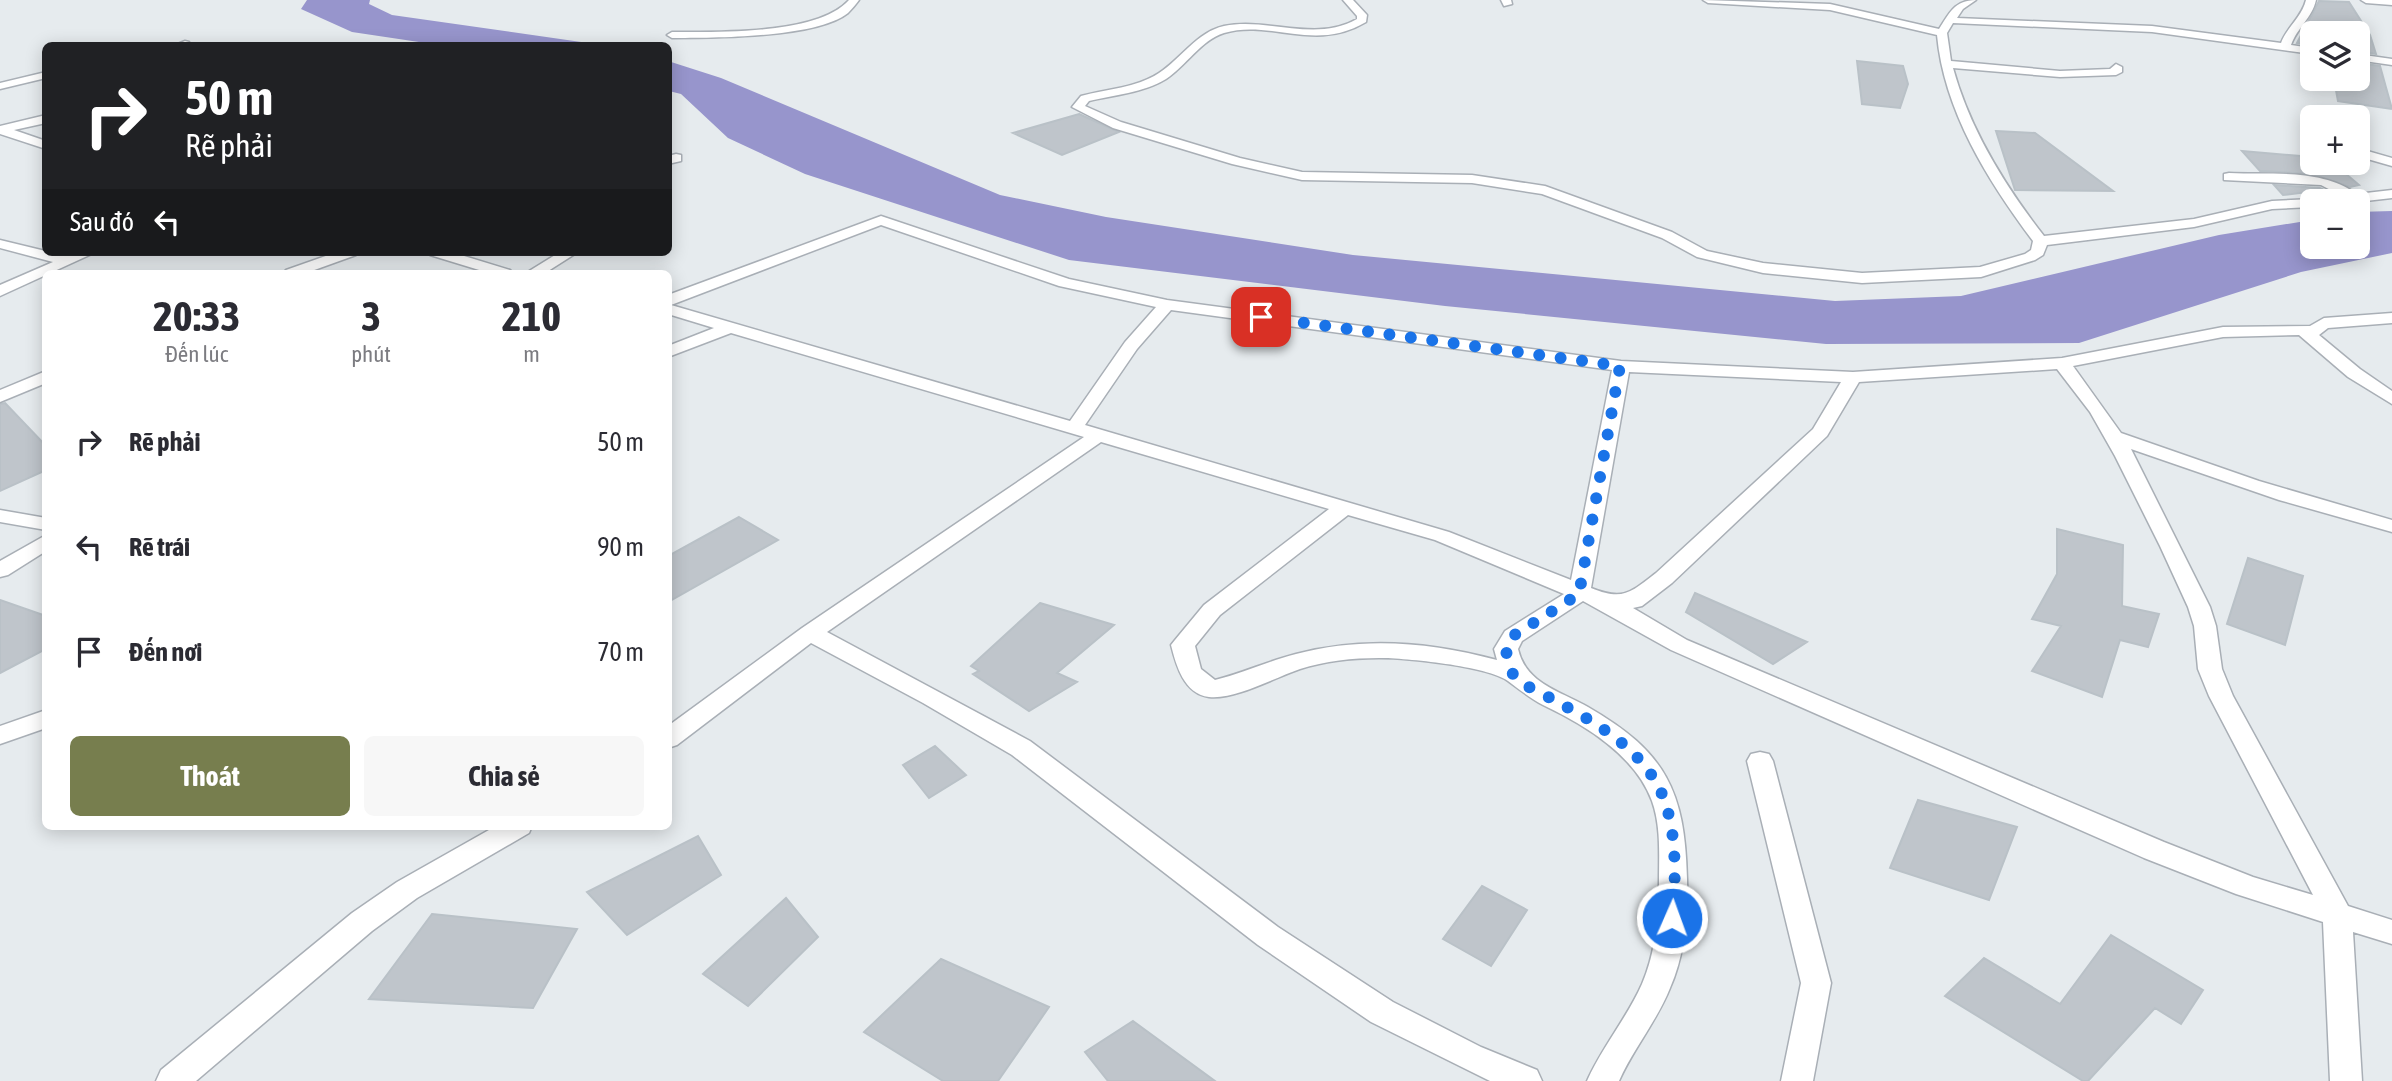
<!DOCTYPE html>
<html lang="vi">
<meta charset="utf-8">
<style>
:root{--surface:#fff;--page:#f7f7f7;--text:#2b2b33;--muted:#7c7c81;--accent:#777e4e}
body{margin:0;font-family:"Asap Condensed",sans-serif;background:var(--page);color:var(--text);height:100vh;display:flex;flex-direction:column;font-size:26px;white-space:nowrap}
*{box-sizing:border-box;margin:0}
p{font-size:23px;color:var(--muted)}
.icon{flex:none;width:38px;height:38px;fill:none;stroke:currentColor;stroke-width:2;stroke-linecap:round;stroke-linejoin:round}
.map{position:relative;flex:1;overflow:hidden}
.sheet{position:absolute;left:42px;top:270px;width:630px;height:560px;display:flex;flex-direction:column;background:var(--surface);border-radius:10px;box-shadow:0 4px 18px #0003}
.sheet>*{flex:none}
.guide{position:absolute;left:42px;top:42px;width:630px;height:214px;border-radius:10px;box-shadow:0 4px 18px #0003;background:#202124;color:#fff;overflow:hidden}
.controls{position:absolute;left:2300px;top:21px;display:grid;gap:14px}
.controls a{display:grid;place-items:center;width:70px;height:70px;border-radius:10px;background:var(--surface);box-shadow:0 4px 18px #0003;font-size:35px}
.pin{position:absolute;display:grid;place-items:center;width:60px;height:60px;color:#fff;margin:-30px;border-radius:14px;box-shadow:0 4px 10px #0006}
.me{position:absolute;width:77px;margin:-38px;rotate:2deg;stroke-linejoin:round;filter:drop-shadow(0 0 5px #0008)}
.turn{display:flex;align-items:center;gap:24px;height:147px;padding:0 28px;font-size:32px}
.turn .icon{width:91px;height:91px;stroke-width:2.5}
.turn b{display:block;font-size:49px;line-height:60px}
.then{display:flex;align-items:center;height:66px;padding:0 28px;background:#0003;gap:14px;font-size:26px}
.eta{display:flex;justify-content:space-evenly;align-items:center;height:119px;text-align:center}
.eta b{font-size:42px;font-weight:700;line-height:49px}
.cta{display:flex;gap:14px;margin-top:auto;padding:14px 28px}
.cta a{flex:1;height:80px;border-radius:10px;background:var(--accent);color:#fff;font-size:28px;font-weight:700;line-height:80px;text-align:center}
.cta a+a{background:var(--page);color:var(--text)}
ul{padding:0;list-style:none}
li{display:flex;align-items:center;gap:21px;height:105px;padding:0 28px}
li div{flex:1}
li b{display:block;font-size:26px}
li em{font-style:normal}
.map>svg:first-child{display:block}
.water{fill:#9795cc}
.building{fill:#bfc5cb;stroke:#b9c1c7;stroke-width:2}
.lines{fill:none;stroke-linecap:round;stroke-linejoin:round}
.lane-casing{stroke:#a9afb6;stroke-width:3}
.street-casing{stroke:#a9afb6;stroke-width:3}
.lane{fill:#fff;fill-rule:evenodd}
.street{fill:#fff;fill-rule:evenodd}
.route{stroke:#1a73e8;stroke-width:12;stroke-dasharray:0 21.6}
</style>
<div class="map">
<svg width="2392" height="1081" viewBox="0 0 2392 1081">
<rect width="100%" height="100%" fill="#e6ebee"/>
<!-- water -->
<path class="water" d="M307 0H370L369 4 392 15 602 45H439L352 32 301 9Z
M668 61 721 78 1000 195 1106 217 1353 255 1835 301 1961 296 2219 235 2312 220V247H2357V212L2392 211V253L2301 272 2079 343 1826 344 1445 306 1069 260 805 174 728 138 681 94 669 91Z"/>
<!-- building -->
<path class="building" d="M2319 1 2349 2 2370 35 2376 54 2357 51V33H2312V45L2297 43Z
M2306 56 2312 57V79H2357V63L2380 66 2392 109 2338 101 2335 85 2310 81Z
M1857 61 1903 66 1908 84 1900 108 1862 104Z
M1079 114 1119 132 1062 155 1013 133Z
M1996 131 2035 133 2113 191 2015 190Z
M2242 151 2312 157V163H2333L2359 185 2350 187 2312 174 2260 171Z
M2274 185 2320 188 2324 190 2283 195Z
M5 403 46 446V470L0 491V404Z
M739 517 778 540 668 602V556Z
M2057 529 2123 545 2122 606 2159 614 2148 647 2120 640 2102 697 2032 671 2061 626 2032 619 2057 574Z
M2248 558 2303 576 2285 645 2227 624Z
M1695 593 1807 642 1773 664 1686 612Z
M0 600 46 616V649L0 673Z
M1040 603 1114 625 1057 673 1077 682 1029 711 973 674 979 671 971 666Z
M935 746 966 775 929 798 903 765Z
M1918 800 2017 827 1989 900 1890 868Z
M698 836 721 875 627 935 587 892Z
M1482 886 1527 910 1491 966 1443 939Z
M786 898 818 937 748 1006 703 974Z
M432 914 577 929 533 1008 369 999Z
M2111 935 2203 990 2181 1024 2155 1008 2088 1081H2083L1945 996 1984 958 2060 1004Z
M941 959 1049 1007 998 1081H943L864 1032Z
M1133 1021 1215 1081H1108L1085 1052Z"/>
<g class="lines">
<defs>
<path id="lane" d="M46 535V551L8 575 0 577V561Z
M1760 752 1769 754 1773 761 1831 983 1813 1081H1781L1801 983 1747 761 1751 754Z"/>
<path id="street" d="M849 0H859C856 4 852 9 848 13 817 38 713 38 672 38L667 35 672 32C717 32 818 35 849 0Z
M1343 0H1353L1367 15 1366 22C1314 53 1271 19 1224 33 1201 40 1186 66 1166 79 1143 93 1114 95 1089 101L1085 106 1121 122 1240 158 1302 172 1472 175 1545 186 1672 232 1707 251 1763 263 1862 273 1980 267 2025 254 2031 250 2033 241C1988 181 1944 111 1937 35L1830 10 1708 3 1703 0 1830 4 1939 29C1949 14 1954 0 1976 0L1963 9 1957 18 2152 26 2281 43C2287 27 2302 17 2306 0H2316C2312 18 2297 28 2291 45L2312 48V54L2152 32 1953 23 1947 33 1951 61 2060 71 2110 69 2116 64 2122 67V72L2116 75 2060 77 1953 68C1970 130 2005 186 2044 236L2194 219 2272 201 2312 199 2318 201H2312V207L2272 209 2194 227 2047 245 2043 255 2035 260 1981 277 1862 283 1763 273 1697 257 1662 238 1542 194 1472 183 1302 180 1232 164 1113 128 1072 107 1081 96C1107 89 1136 88 1159 73 1181 59 1197 32 1224 26 1268 17 1315 43 1357 19V16Z
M1501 0H1511L1512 4 1504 6Z
M2361 0H2392V5L2366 3Z
M185 41 189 42V46H173Z
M2357 54 2392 59V65L2357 60Z
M46 72V78L0 89V83Z
M46 115V123L14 130 46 141V149L0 134V126Z
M2357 148 2392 158V166L2357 156Z
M676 154 681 155V161L668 164V156Z
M2229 173C2272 175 2321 168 2357 194L2392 190V198L2357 202 2325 201 2327 198 2342 196 2321 185 2224 180V174Z
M881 216 1069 279 1167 300 1621 361 1853 372 2062 358 2223 327 2310 326 2324 318 2392 313V323L2328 328 2319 335 2360 369 2392 391V404L2348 377 2299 335 2223 337 2073 366 2121 433 2259 481 2392 520V532L2279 500 2131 449 2210 607 2216 626 2222 669 2233 696 2348 906 2392 920V944L2353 932 2362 1081H2330L2323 922 2236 894 2144 858 1671 650 1583 601 1522 641 1518 649C1526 684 1560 691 1588 707 1666 752 1685 791 1687 879 1688 916 1685 954 1670 988 1657 1021 1633 1049 1619 1081H1587C1602 1047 1627 1018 1642 984 1656 952 1659 915 1659 880 1659 854 1661 826 1652 801 1635 755 1585 725 1543 705 1530 698 1520 690 1508 681 1487 666 1406 658 1379 658 1353 658 1325 661 1300 669 1276 677 1235 700 1209 697 1184 694 1176 665 1171 645L1175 640 1204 605 1329 509 1101 442 827 632 1030 741 1278 927 1393 1002 1481 1047 1537 1070 1542 1081H1490L1371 1022 1258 945 1012 755 923 703 811 643 677 745 668 748V726L802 628 1084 437 731 333 668 357V346L714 328 668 314V295ZM881 225 1059 286 1156 307 1125 342 1070 421 671 305ZM1171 310 1612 370 1571 580 1449 532 1085 425 1137 349ZM2057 369 2090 412 2115 456 2160 546 2188 607 2194 626 2198 669 2209 696 2313 895 2253 877 2164 842 1687 640 1633 608 1642 606 1672 583 1827 436 1859 382ZM1629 372 1841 382 1813 429 1656 573C1630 593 1623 601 1591 588ZM1348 515 1435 540 1564 594 1505 631 1494 649 1497 660C1431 642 1363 636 1296 654 1268 661 1243 673 1215 680L1201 669 1195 646 1220 615Z
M0 240 66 256 76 252H96L0 296V285L53 262 0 248Z
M337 252H358L356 255 306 273H283L286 270Z
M428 252H451L510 270 513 273H489L430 255Z
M560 252H578L545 273H526Z
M46 371V383L0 402V390Z
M0 510 46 518V530L0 522Z
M46 710V728L0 744V726Z
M496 826H532L529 833 417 898 372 931 196 1081H156L161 1070 352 913 397 882Z"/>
</defs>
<!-- lane casing -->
<use href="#lane" class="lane-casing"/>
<!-- street casing -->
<use href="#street" class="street-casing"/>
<!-- lane -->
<use href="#lane" class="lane"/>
<!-- street -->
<use href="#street" class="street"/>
</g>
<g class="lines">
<!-- route -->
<path class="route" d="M1261 317 1620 366 1579 594 1513 636 1506 649C1507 657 1508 667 1513 674 1523 686 1541 693 1554 700 1597 723 1648 752 1665 802 1677 837 1676 882 1672 918"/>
</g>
</svg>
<div class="controls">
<a><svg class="icon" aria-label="layers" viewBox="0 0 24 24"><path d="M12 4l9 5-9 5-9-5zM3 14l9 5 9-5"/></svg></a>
<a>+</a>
<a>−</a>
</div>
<div class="pin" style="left:1261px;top:317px;background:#d93025"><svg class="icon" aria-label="arrive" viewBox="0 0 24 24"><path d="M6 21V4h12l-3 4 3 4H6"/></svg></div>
<svg class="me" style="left:1672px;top:918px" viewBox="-20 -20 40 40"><circle r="17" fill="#1a73e8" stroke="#fff" stroke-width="3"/><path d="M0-11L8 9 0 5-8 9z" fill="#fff"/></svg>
<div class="guide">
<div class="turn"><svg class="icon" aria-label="right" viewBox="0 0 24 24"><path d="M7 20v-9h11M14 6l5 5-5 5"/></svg><div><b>50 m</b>Rẽ phải</div></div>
<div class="then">Sau đó<svg class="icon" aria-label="left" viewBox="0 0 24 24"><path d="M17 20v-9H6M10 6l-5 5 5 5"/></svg></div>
</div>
<section class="sheet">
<div class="eta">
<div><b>20:33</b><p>Đến lúc</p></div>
<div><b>3</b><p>phút</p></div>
<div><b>210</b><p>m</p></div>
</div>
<ul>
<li><svg class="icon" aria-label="right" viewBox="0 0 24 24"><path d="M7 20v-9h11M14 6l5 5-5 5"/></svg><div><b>Rẽ phải</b></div><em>50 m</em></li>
<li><svg class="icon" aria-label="left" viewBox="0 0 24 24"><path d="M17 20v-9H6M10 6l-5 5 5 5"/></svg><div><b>Rẽ trái</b></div><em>90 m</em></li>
<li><svg class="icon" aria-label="arrive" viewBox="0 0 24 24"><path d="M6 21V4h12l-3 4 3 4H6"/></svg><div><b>Đến nơi</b></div><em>70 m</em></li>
</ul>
<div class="cta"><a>Thoát</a><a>Chia sẻ</a></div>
</section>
</div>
